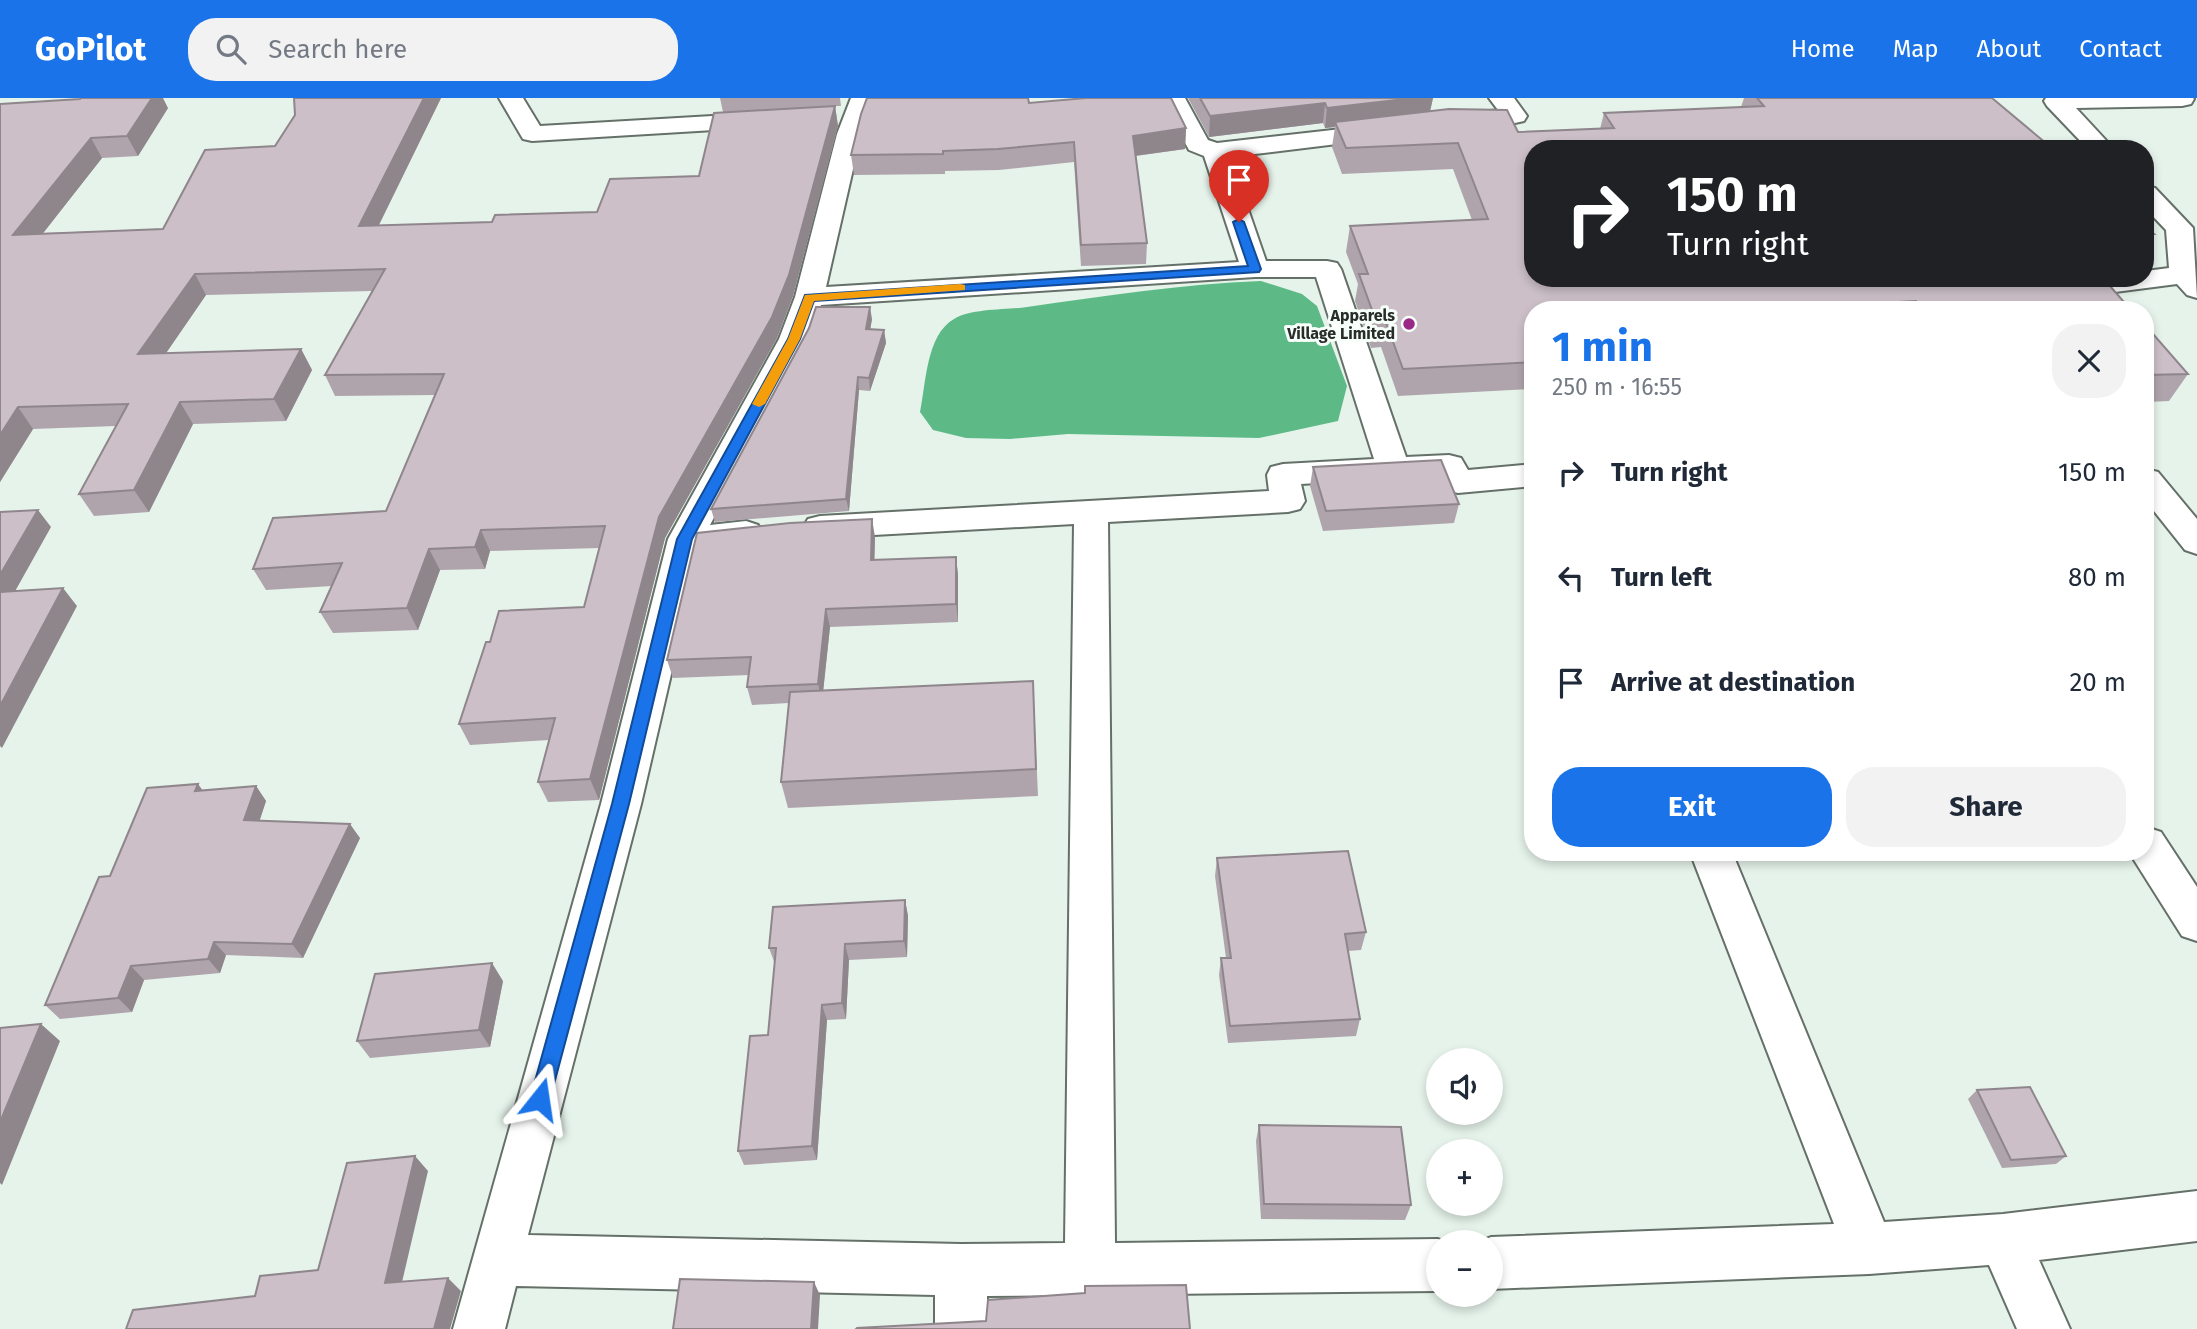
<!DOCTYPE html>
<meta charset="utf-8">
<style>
:root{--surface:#fff;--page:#f2f2f3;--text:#1f2937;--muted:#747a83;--accent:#1a73e8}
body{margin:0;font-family:"Fira Sans",sans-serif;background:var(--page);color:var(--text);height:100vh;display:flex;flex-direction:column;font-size:26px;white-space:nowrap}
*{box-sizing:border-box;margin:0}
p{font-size:23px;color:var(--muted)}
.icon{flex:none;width:38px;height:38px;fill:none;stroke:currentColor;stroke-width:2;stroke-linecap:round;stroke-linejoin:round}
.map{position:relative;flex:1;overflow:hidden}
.details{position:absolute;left:1524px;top:203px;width:630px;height:560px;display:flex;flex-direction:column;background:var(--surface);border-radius:28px;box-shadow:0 4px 10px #0003}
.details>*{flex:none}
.top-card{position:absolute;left:1524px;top:42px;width:630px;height:147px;border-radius:28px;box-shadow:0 4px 10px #0003;background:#202124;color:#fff;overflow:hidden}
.tools{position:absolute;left:1426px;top:950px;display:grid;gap:14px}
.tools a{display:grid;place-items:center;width:77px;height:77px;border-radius:50%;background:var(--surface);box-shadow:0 4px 10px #0003;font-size:35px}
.pin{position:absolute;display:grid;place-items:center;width:60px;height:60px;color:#fff;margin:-72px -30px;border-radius:50% 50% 50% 0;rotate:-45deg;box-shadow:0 0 7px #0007}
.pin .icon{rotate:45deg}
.me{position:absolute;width:77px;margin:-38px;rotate:15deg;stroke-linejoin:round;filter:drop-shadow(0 0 5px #0008)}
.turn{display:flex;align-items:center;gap:24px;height:147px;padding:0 28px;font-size:32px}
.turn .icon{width:91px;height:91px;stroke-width:2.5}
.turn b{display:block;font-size:49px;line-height:60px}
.round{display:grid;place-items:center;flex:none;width:74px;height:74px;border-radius:28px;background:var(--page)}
.head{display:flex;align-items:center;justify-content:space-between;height:119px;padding:0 28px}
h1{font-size:42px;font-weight:700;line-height:52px;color:var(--accent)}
.cta{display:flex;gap:14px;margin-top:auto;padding:14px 28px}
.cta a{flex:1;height:80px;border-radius:28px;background:var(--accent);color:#fff;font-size:28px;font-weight:700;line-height:80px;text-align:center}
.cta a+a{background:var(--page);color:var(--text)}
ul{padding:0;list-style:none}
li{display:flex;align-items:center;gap:21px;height:105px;padding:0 28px}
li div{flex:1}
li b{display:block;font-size:26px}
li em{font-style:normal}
header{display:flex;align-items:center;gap:42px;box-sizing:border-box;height:98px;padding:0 35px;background:var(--accent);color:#fff}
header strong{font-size:33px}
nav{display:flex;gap:38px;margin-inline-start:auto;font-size:24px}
.search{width:490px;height:63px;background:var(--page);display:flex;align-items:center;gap:18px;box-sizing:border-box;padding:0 24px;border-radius:28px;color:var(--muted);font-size:26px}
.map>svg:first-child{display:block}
.water{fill:#5dba87}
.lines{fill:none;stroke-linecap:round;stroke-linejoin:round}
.minor-casing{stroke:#647068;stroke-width:4}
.minor{fill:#fff;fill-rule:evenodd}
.wall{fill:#afa4ac;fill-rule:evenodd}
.shaded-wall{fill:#8f868c}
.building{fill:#ccbfc8;stroke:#8f868c;stroke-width:2}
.route{fill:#1a73e8;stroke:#114b97;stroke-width:2}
.slow{fill:#f59e0b}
.poi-dot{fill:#992886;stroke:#f6fff9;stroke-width:2.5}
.labels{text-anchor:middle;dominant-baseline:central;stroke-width:6;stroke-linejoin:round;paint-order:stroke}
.far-poi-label{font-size:16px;font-weight:bold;fill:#282d2a;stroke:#f6fff9;text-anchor:end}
</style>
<header>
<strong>GoPilot</strong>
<div class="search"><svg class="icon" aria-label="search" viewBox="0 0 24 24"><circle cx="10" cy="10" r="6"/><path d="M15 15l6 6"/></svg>Search here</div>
<nav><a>Home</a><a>Map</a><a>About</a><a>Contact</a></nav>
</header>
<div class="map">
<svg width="2197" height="1231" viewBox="0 0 2197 1231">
<rect width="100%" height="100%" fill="#e5f3ea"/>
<!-- water -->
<path class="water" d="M1261 183 1302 196 1317 208 1347 288 1338 323 1259 340 1068 336 1010 341 966 340 933 332 920 314C926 286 926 237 954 221 972 210 1007 212 1027 209 1105 198 1182 186 1261 183Z"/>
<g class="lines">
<defs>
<path id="minor" d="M499 0H523L540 28 765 15 774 17 777 22 774 27 765 29 532 43 523 41Z
M851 0H875L861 36 826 189 1239 164 1204 58 1189 52 1161 0H1185L1208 42 1217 45 1386 26 1395 28 1398 33 1395 38 1386 40 1230 59 1266 163H1327L1337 165 1341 171 1406 359 1449 357 1461 360 1468 372 1533 366V388L1458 395 1446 392 1438 378 1301 386 1305 403 1300 411 1288 414 1108 424 1115 1145 1438 1141 1446 1144H1438V1193L987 1198V1231H935V1197L516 1188 505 1231H453L601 706 668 441 779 241 795 199 837 36ZM1255 179H1316L1374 361 1283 366 1271 369 1267 377 1269 393 820 418 808 421 803 429 808 437 820 440 1074 426 1065 1145 961 1146 528 1137 641 706 700 451 758 443 763 435 758 427 746 423 710 427 809 241 821 207Z
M1489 0H1514L1527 18 1524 23 1515 25 1459 31 1450 29 1447 24 1450 19 1498 12Z
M2046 0H2193L2194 1 2191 6 2182 8 2076 10 2114 51H2088L2047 8 2044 3Z
M2146 88 2155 90 2193 130 2197 200 2187 197 2177 186 2015 207 2018 212H1988L1980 201 1984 195 1994 192 2091 180H2146V173L2169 170 2166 132 2146 111Z
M2146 371 2158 374 2197 421V456L2185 452 2146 403Z
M2146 729 2161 734 2197 789V843L2182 838 2129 754H2146Z
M1690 754H1732L1884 1124 2003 1116 2197 1093V1143L2039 1162 2070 1231H2017L1989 1167 1869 1176 1491 1191V1144H1478L1491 1139 1834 1126Z"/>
</defs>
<!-- minor casing -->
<use href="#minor" class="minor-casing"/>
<!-- minor -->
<use href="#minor" class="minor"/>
</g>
<!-- wall -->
<path class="wall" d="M441 0 379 127 492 124 597 114 699 78 723 14 720 0H840L841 8H835L838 28 793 198 777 240 665 440 599 702 548 704 538 684 549 642 470 647 459 626 490 544 584 509 600 450 490 453 485 471 440 472 418 532 333 535 320 514 332 488 266 492 253 471 386 413 435 297 335 298 325 277 372 193 206 197 166 255 301 251 312 272 286 323 193 326 149 414 94 418 79 396 116 328 33 331 0 384V6L168 10 138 58 102 60 43 135 163 131 275 48Z
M1188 0H1433L1430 13 1518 34 1600 31 1604 15 1741 9 1744 0H1992L1533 180H2103L2131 212H1533V291L1398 298 1381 249 1371 250 1355 203 1358 186 1346 154 1350 128 1472 122 1453 71 1342 76 1332 49 1335 29 1325 30 1323 25 1209 39ZM2033 185 2031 188H2008Z
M1029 5 1186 30 1185 51 1136 58 1147 145 1146 166 1081 168 1074 64 999 72 945 73V76L854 77 851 57Z
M2146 129 2154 136 2146 149Z
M872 221 870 232H884L886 245 870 293 859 292 849 413 715 424 711 411Z
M2146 228 2188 276 2169 303 2146 304Z
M1313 369 1459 406 1454 425 1323 433 1310 388Z
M875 439 874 462 956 459 958 477V524L830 529 823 593 1033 583 1038 698 788 710 781 684 789 605 752 607 747 589 749 577 673 580 667 562Z
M256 688 266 703 259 723 360 740 303 860 226 857 220 875 144 882 132 914 60 921 45 907 110 778 203 693Z
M1217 760 1366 834 1361 852 1348 853 1360 921 1356 938 1228 945 1219 877 1221 860H1226L1215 778Z
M905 802 908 818 907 859 849 862 846 921 827 922 817 1062 744 1067 738 1053 768 937 775 866 769 850Z
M503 883 490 949 370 960 357 943Z
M1977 992 2066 1058 2056 1066 2002 1070 1968 1001Z
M1259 1027 1411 1107 1405 1122 1261 1121 1256 1043Z"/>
<!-- shaded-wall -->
<path class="shaded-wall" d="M152 0H163L168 10 138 58 127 38Z
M424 0H441L368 149 359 128Z
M1414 0H1433L1429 18 1335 24V29L1325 30 1327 10Z
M1325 5 1323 25 1209 39 1210 18Z
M835 8 838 28 793 198 777 240 665 440 599 702 590 681 659 419Z
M1186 30 1185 51 1133 58V38Z
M91 40 102 60 26 157 13 137Z
M195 176 206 197 151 277 138 256Z
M870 209 872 221 868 244 866 231Z
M884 232 886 245 870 293 869 280Z
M301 251 312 272 286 323 274 301Z
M858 279 859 292 849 413 846 401Z
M180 304 193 326 149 414 134 392Z
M18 309 33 331 0 384V337Z
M38 412 51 429 4 513 0 508V477Z
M872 421 875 439 874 480 871 462Z
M481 432 490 453 485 471 475 449Z
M429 451 440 472 418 532 407 510Z
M956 459 958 477V524L956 506Z
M63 490 77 508 2 650 0 648V608Z
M826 511 830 529 822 604 818 586Z
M198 686 209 701 195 693Z
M256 688 266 703 255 737 244 722Z
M350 726 360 740 303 860 292 846Z
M905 802 908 818 907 859 904 843Z
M214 844 226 857 220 875 208 861Z
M845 846 849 862 846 921 842 905Z
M492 865 503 883 490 949 479 932Z
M131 868 144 882 132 914 118 900Z
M822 907 827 922 817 1062 812 1048Z
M41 926 60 943 2 1087 0 1085V1024Z
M415 1058 428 1073 399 1197 385 1185Z
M448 1180 461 1193 450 1231H434Z
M814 1184 820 1197 818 1231H811Z"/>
<!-- building -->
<path class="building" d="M81 0H152L127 38 91 40 13 137 163 131 205 52 275 48 295 17 294 0H424L359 128 492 124 495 117 597 114 610 81 699 78 714 15 835 8 789 177 772 219 659 419 590 681 538 684 555 620 459 626 486 544H490L499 513 584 509 605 428 481 432 475 449 429 451 407 510 320 514 342 465 253 471 273 420 386 413 444 276 325 277 385 171 195 176 138 256 301 251 274 301 180 304 134 392 79 396 128 306 18 309 0 337V6L80 1Z
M867 0H1028L1029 5 1086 0H1171L1186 30 1133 38 1147 145 1081 147 1074 44 998 51 943 53V56L851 57 861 16Z
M1200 0H1414L1327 10 1325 5 1210 18Z
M1757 0H1992L2053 51H1533V180H1996L2003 188H2033L2034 182 2050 180H2103L2131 212H1922L1916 203 1745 212H1533V264L1403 271 1385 222 1376 223 1359 176H1368L1350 128 1488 121 1458 45 1346 50 1335 24 1449 11 1507 12 1518 34 1614 30 1604 15 1764 8Z
M2146 129 2154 136H2146Z
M816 209H870L866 231 884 232 869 280 858 279 846 401 711 411 809 230Z
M2146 228 2188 276 2146 277Z
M1441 362 1459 406 1326 413 1313 369Z
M38 412 0 477V414Z
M872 421 871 462 956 459V506L826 511 818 586 747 589 751 559 667 562 697 435 790 425Z
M63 490 0 608V494Z
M1033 583 1036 671 781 684 790 594Z
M198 686 195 693 256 688 244 722 350 726 292 846 214 844 208 861 131 868 118 900 45 907 99 779 110 778 147 690Z
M1348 753 1366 834 1345 836 1360 921 1230 928 1221 860H1231L1217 760Z
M905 802 904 843 845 846 842 905 822 907 812 1048 738 1053 750 938 768 937 776 850H769L773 809Z
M492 865 479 932 357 943 375 876Z
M41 926 0 1024V930Z
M2030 989 2066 1058 2011 1062 1977 992Z
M1259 1027 1401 1029 1411 1107 1264 1106Z
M415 1058 385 1185 448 1180 434 1231H126L133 1212 255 1198 260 1178 318 1172 347 1065Z
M680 1181 814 1184 811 1231H673Z
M1186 1187 1190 1231H856L857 1230 986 1223 988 1202 1085 1195V1188Z"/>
<!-- route -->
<path class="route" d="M1239 121 1244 124 1261 171 1259 174 814 203 800 241 692 441 629 706 550 1001 547 1008 540 1010 533 1008 530 1001 612 706 677 441 788 241 805 197 1248 168 1233 124Z"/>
<!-- slow -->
<path class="slow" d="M960 186 965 187V192L814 203 800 241 765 306 759 309 752 306 788 241 805 197Z"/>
<!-- markers -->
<circle class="poi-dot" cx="1409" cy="226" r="7"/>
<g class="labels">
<!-- far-poi labels -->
<g class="far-poi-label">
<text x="1395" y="217">Apparels<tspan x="1395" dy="18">Village Limited</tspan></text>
</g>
</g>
</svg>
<div class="tools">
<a><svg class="icon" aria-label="sound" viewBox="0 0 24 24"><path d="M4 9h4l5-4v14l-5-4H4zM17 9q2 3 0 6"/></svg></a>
<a>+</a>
<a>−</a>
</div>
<div class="pin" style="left:1239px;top:124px;background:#d93025"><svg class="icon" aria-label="arrive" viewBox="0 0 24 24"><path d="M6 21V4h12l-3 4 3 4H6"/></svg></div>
<svg class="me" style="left:540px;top:1001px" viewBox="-20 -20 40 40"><path d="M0-17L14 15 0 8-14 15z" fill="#1a73e8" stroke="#fff" stroke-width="4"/></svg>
<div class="top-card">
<div class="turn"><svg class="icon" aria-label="right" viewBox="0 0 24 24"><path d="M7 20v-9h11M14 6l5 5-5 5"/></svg><div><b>150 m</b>Turn right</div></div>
</div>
<section class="details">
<div class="head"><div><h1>1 min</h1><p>250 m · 16:55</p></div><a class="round"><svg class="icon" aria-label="close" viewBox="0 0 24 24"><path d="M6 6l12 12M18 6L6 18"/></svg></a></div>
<ul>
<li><svg class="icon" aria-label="right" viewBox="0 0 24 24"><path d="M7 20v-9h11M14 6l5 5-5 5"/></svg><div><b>Turn right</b></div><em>150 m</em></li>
<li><svg class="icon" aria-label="left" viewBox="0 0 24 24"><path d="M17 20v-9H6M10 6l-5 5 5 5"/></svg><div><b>Turn left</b></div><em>80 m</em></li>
<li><svg class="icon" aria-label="arrive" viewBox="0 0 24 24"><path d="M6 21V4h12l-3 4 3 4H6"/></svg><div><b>Arrive at destination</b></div><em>20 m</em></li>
</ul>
<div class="cta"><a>Exit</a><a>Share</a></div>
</section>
</div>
